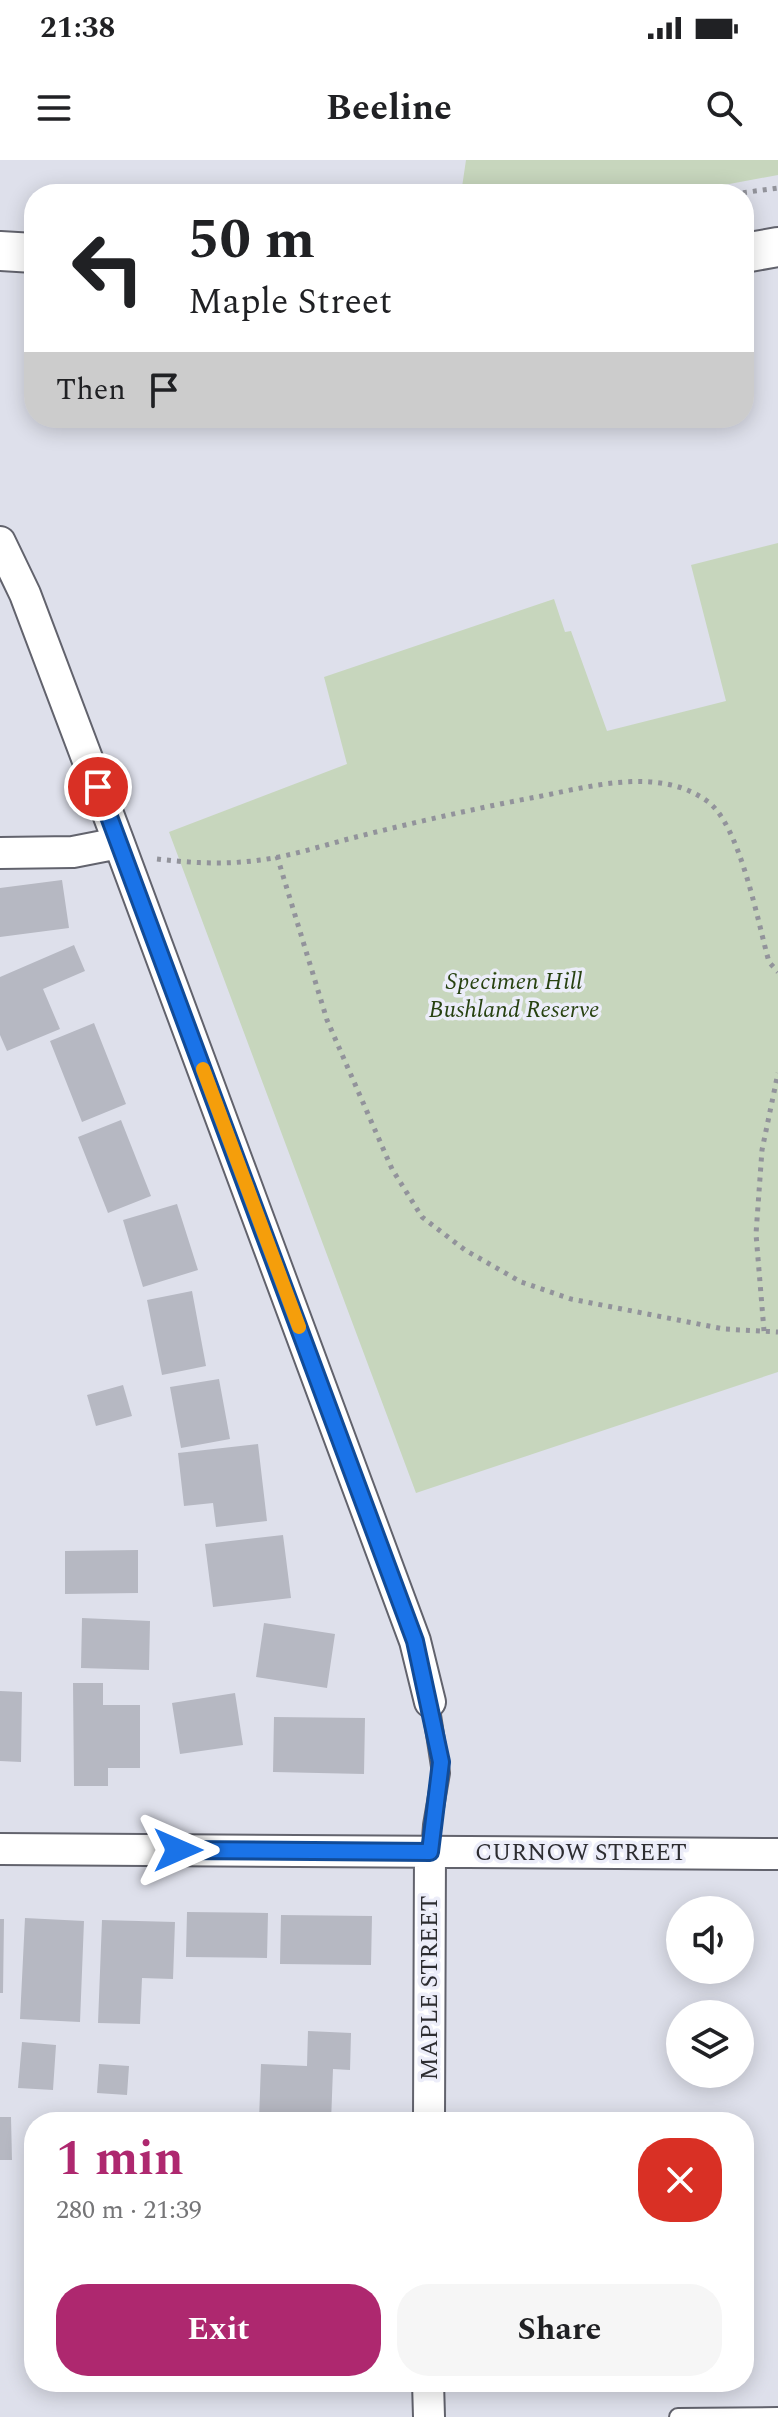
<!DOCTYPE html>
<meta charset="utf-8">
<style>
:root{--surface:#fff;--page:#f6f6f6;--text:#202124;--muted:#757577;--accent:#ae286f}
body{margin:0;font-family:Spectral,serif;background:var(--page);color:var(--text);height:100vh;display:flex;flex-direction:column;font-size:30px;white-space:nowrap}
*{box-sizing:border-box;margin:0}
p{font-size:26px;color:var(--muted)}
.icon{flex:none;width:44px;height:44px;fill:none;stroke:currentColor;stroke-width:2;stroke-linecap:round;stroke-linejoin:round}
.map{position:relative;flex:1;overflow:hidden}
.sheet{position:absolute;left:24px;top:1952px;width:730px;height:280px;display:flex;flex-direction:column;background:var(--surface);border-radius:32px;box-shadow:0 4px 20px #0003}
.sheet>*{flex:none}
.guide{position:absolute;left:24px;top:24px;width:730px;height:244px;border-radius:32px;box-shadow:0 4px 20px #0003;background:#fff;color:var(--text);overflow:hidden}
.controls{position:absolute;left:666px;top:1736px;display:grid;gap:16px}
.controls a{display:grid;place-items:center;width:88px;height:88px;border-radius:50%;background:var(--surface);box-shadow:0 4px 20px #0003;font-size:40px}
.pin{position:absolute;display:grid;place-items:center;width:68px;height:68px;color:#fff;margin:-34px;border:4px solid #fff;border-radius:50%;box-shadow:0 2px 8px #0007}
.me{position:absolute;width:88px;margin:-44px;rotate:90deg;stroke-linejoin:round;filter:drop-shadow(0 0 6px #0008)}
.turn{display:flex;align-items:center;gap:28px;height:168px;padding:0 32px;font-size:36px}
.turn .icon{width:104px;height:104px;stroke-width:2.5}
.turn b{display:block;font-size:56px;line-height:68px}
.then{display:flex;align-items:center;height:76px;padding:0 32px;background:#0003;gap:16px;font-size:30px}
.round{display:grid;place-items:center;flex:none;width:84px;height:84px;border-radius:32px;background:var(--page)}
.head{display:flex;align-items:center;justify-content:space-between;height:136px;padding:0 32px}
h1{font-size:48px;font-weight:700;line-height:60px;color:var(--accent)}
.cta{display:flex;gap:16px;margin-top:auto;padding:16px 32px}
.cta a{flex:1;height:92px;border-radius:32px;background:var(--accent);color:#fff;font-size:32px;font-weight:700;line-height:92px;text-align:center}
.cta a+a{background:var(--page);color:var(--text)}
.status{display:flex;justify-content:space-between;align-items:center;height:56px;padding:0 40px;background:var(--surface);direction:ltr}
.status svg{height:22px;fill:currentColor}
header{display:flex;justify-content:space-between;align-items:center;height:104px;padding:0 32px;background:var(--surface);font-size:36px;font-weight:700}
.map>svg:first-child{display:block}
.green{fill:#c7d6bd}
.building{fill:#b6b8c2}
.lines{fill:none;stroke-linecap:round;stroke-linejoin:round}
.service-casing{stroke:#62636d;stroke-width:20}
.minor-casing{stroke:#62636d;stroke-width:34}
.tertiary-casing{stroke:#62636d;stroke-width:42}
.path{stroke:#92939b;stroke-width:5;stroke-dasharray:4 6;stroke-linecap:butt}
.service{stroke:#fff;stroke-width:16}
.minor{stroke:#fff;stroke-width:30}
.tertiary{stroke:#fff;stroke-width:38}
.route-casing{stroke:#114b97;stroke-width:20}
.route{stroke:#1a73e8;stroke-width:14}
.slow{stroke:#f59e0b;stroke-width:14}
.labels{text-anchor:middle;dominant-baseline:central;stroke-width:7;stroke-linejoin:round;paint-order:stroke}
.park-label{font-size:24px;font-style:italic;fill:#284211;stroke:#ecedf9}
.street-label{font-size:24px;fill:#2d2d31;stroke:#ecedf9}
</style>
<div class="status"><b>21:38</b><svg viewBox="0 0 49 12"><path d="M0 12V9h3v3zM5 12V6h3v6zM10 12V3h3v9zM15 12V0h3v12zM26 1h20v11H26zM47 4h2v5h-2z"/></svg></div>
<header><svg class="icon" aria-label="menu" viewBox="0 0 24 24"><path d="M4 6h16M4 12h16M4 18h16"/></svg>Beeline<svg class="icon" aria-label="search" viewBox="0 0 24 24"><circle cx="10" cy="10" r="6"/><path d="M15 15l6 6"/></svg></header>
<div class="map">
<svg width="778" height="2257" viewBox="0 0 778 2257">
<rect width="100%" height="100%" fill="#dee0eb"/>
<!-- green -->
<path class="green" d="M466 0H778V15L676 34H461Z
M778 383V1212L416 1333 169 672 347 604 324 517 554 439 565 472 571 471 607 571 726 541 691 405Z"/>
<!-- building -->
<path class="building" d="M62 720 69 768 0 777V728Z
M74 785 85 811 43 829 60 869 7 891 0 875V817Z
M94 863 126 944 82 962 50 881Z
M121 960 151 1036 108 1053 78 977Z
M177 1044 198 1110 143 1127 123 1060Z
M192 1131 206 1206 162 1215 147 1140Z
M219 1219 230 1279 181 1288 170 1227Z
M123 1225 132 1256 96 1266 87 1235Z
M258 1284 267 1361 216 1367 213 1343 184 1346 178 1293Z
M283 1375 291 1438 213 1447 205 1384Z
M138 1390V1433L65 1434V1391Z
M82 1458 150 1461 149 1510 81 1508Z
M264 1463 335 1474 327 1528 256 1517Z
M73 1523H103V1545H140V1608H108V1626H74Z
M0 1531 22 1532 21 1602 0 1601Z
M235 1533 243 1585 180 1594 172 1543Z
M274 1557 365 1558 364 1614 273 1612Z
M187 1752 268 1753 267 1798 186 1797Z
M281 1755 372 1756 371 1805 280 1804Z
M25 1758 84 1761 80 1862 20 1859Z
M0 1759H4L3 1833H0Z
M102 1760 175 1762 173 1819 142 1818 140 1864 98 1863Z
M308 1871 351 1873 350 1910 333 1909 331 1962 259 1960 261 1904 307 1906Z
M22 1882 56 1885 53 1930 18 1928Z
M99 1904 129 1906 127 1935 97 1933Z
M0 1957H11L12 2000H0Z"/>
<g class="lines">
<defs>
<path id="service" d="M430 1542 441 1613 432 1665 430 1692
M678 2257 778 2256"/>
<path id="minor" d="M0 382 25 434 119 683 415 1481 430 1542
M0 693 73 692 119 683
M0 1689 778 1694
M429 1962 430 1692
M428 2222 429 2257"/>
<path id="tertiary" d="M0 91 34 93
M744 93 778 87"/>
</defs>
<!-- service casing -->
<use href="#service" class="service-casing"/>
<!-- minor casing -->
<use href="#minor" class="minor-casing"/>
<!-- tertiary casing -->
<use href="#tertiary" class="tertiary-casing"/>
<!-- path -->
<path class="path" d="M733 34 778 28
M277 696 327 860 392 1009 422 1057 465 1090 521 1122 571 1139 724 1169 778 1172
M157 699C191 703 226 705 260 700 293 696 327 684 360 676 416 662 473 649 531 638 586 628 657 605 707 641 740 664 758 763 769 802L778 812
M764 1171 756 1074 762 990 778 913"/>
<!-- service -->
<use href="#service" class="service"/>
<!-- minor -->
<use href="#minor" class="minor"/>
<!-- tertiary -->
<use href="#tertiary" class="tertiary"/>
</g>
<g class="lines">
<defs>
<path id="route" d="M98 627 415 1481 441 1602 430 1692 178 1690"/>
</defs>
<!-- route casing -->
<use href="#route" class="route-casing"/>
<!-- route -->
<use href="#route" class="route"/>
<!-- slow -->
<path class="slow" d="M203 909 299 1167"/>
</g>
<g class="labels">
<!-- park labels -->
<g class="park-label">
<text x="514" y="822">Specimen Hill<tspan x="514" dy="28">Bushland Reserve</tspan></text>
</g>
<!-- street labels -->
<g class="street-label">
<text x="581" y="1693">CURNOW STREET</text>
<text transform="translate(430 1828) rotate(-90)">MAPLE STREET</text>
</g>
</g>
</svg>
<div class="controls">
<a><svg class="icon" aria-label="sound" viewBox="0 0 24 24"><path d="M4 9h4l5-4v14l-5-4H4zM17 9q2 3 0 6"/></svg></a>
<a><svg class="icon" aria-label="layers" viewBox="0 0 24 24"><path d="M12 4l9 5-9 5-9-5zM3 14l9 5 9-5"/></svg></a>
</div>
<div class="pin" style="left:98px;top:627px;background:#d93025"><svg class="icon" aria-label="arrive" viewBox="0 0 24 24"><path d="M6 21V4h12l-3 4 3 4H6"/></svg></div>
<svg class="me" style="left:178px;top:1690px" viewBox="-20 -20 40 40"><path d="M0-17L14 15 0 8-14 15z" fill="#1a73e8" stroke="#fff" stroke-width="4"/></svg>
<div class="guide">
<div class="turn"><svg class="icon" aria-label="left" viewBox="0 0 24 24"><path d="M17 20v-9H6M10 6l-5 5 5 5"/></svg><div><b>50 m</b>Maple Street</div></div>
<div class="then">Then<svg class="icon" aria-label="arrive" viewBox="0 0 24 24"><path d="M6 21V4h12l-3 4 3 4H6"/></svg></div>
</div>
<section class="sheet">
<div class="head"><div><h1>1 min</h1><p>280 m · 21:39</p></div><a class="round" style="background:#d93025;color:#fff"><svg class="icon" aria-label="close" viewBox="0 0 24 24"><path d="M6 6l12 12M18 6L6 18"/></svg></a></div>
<div class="cta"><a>Exit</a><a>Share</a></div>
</section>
</div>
